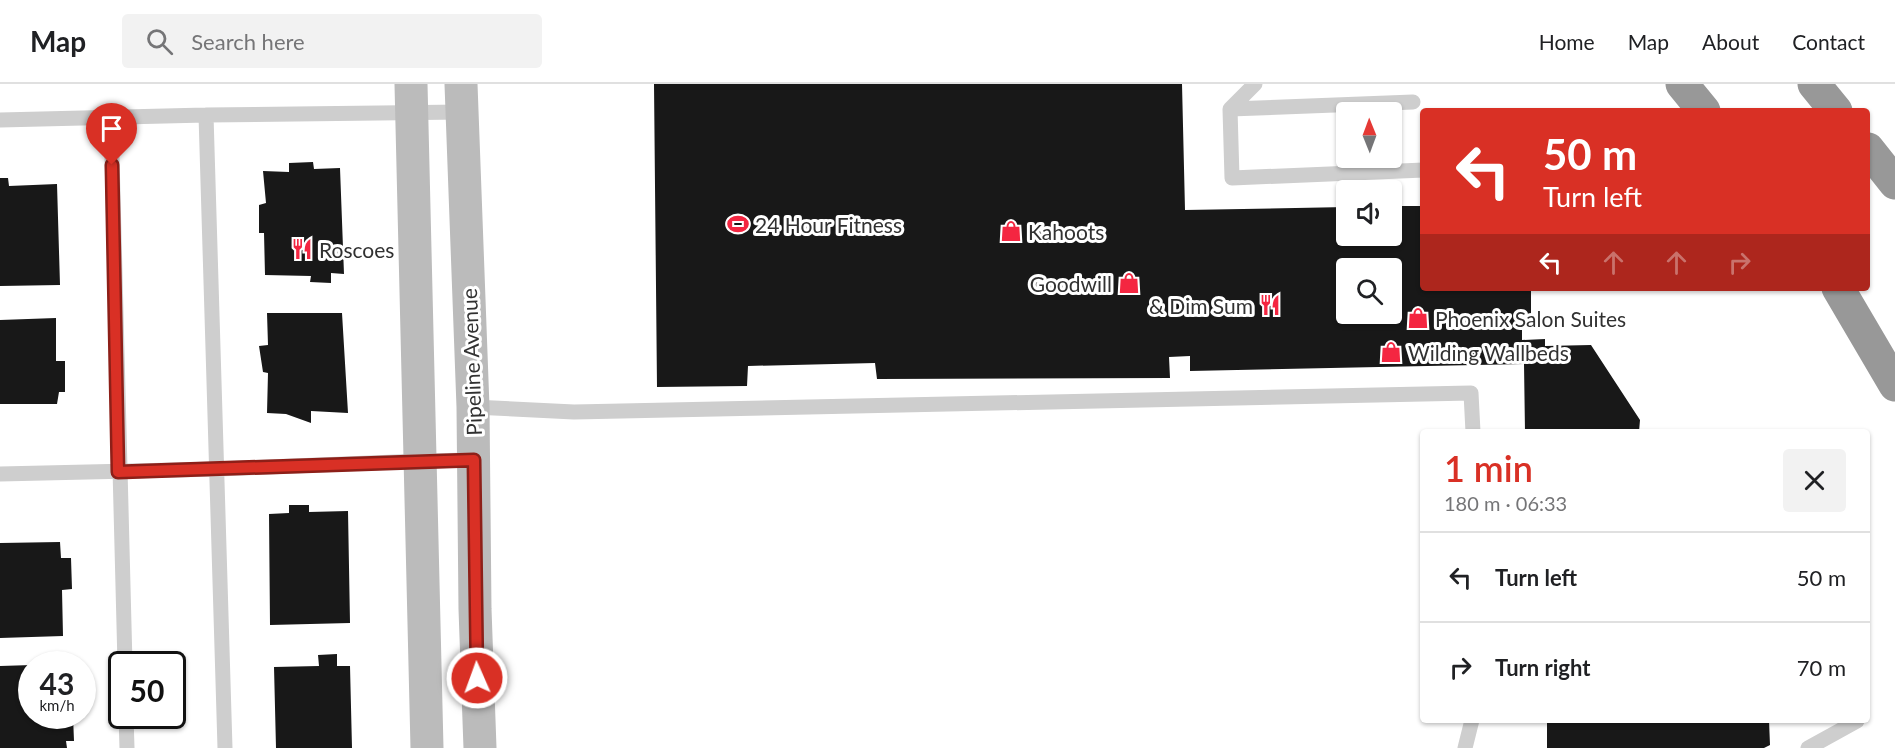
<!DOCTYPE html>
<meta charset="utf-8">
<style>
:root{--surface:#fff;--page:#f2f2f2;--text:#202124;--muted:#757577;--line:#e0e0e0;--accent:#d93025}
body{margin:0;font-family:Lato,sans-serif;background:var(--page);color:var(--text);height:100vh;display:flex;flex-direction:column;font-size:22px;white-space:nowrap}
*{box-sizing:border-box;margin:0}
p{font-size:20px;color:var(--muted)}
.icon{flex:none;width:33px;height:33px;fill:none;stroke:currentColor;stroke-width:2;stroke-linecap:round;stroke-linejoin:round}
.map{position:relative;flex:1;overflow:hidden}
.side{position:absolute;left:1420px;top:345px;width:450px;height:294px;display:flex;flex-direction:column;background:var(--surface);border-radius:6px;box-shadow:0 2px 4px #0004}
.side>*{flex:none}
.hud{position:absolute;left:1420px;top:24px;width:450px;height:183px;border-radius:6px;box-shadow:0 2px 4px #0004;background:#d93025;color:#fff;overflow:hidden}
.needle{width:39px;rotate:359deg}
.buttons{position:absolute;left:1336px;top:18px;display:grid;gap:12px}
.buttons a{display:grid;place-items:center;width:66px;height:66px;border-radius:6px;background:var(--surface);box-shadow:0 2px 4px #0004;font-size:30px}
.speed{position:absolute;left:18px;top:567px;display:flex;gap:12px;font-size:30px;font-weight:700;text-align:center}
.speed>*{display:grid;place-content:center;width:78px;height:78px;border-radius:50%;background:var(--surface);box-shadow:0 2px 4px #0004;line-height:1}
.speed small{font-size:15px;font-weight:400}
.speed .limit{border:3px solid #111;border-radius:9px;background:#fff;color:#111}
.pin{position:absolute;display:grid;place-items:center;width:51px;height:51px;color:#fff;margin:-62px -26px;border-radius:50% 50% 50% 0;rotate:-45deg;box-shadow:0 0 6px #0007}
.pin .icon{rotate:45deg}
.me{position:absolute;width:66px;margin:-33px;rotate:358deg;stroke-linejoin:round;filter:drop-shadow(0 0 4px #0008)}
.turn{display:flex;align-items:center;gap:21px;height:126px;padding:0 24px;font-size:27px}
.turn .icon{width:78px;height:78px;stroke-width:2.5}
.turn b{display:block;font-size:42px;line-height:51px}
.lanes{display:flex;align-items:center;height:57px;padding:0 24px;background:#0003;justify-content:center;gap:30px;direction:ltr}
.lanes .off{opacity:.35}
.round{display:grid;place-items:center;flex:none;width:63px;height:63px;border-radius:6px;background:var(--page)}
.summary{display:flex;align-items:center;justify-content:space-between;height:102px;padding:0 24px}
h1{font-size:36px;font-weight:600;line-height:45px;color:var(--accent)}
ul{padding:0;list-style:none}
li{display:flex;align-items:center;gap:18px;height:90px;padding:0 24px;border-top:2px solid var(--line)}
li div{flex:1}
li b{display:block;font-size:22px}
li em{font-style:normal}
header{display:flex;align-items:center;gap:36px;box-sizing:border-box;height:84px;padding:0 30px;background:var(--surface);border-bottom:2px solid var(--line)}
header strong{font-size:28px}
nav{display:flex;gap:33px;margin-inline-start:auto;font-size:21px}
.search{width:420px;height:54px;background:var(--page);display:flex;align-items:center;gap:15px;box-sizing:border-box;padding:0 21px;border-radius:6px;color:var(--muted);font-size:22px}
.map>svg:first-child{display:block}
.building{fill:#181818;fill-rule:evenodd}
.lines{fill:none;stroke-linecap:round;stroke-linejoin:round}
.lane{stroke:#cecece;stroke-width:15}
.secondary{stroke:#bbb;stroke-width:33}
.highway{stroke:#989898;stroke-width:33}
.route-casing{stroke:#8d1f18;stroke-width:15}
.route{stroke:#d93025;stroke-width:10}
.labels{text-anchor:middle;dominant-baseline:central;stroke-width:6;stroke-linejoin:round;paint-order:stroke}
.poi-label{font-size:21px;fill:#313131;stroke:#fff;text-anchor:start}
.street-label{font-size:21px;fill:#313131;stroke:#fff}
</style>
<header>
<strong>Map</strong>
<div class="search"><svg class="icon" aria-label="search" viewBox="0 0 24 24"><circle cx="10" cy="10" r="6"/><path d="M15 15l6 6"/></svg>Search here</div>
<nav><a>Home</a><a>Map</a><a>About</a><a>Contact</a></nav>
</header>
<div class="map">
<svg width="1895" height="664" viewBox="0 0 1895 664">
<rect width="100%" height="100%" fill="#fff"/>
<!-- building -->
<path class="building" d="M654 0H1182L1185 126 1347 123V152H1392V122H1424V204H1531V232L1522 231V256L1545 255V262L1591 261 1640 336 1639 348H1525L1524 280 1190 287V272L1169 273 1170 294 877 295 875 279 748 282 747 302 657 303ZM1347 184H1392V230H1347Z
M313 78 314 85 340 84 344 190 331 189V199L310 198 311 192 265 191 264 149H259V121L266 119 263 87 289 88V79Z
M0 94H8L9 102 57 100 60 201 0 202Z
M267 229H342L348 329 311 327V339L286 330 267 329 268 289 263 288 259 262 268 261Z
M56 234V277H65V308H59L57 320H0V236Z
M289 421H309V428L348 427 350 539 270 541 269 430 289 429Z
M60 458 61 474H71L72 505 62 506 63 552 0 554V459Z
M337 570V582H350L352 664H276L274 583 319 582 318 571Z
M32 581V632H73L74 657H66L67 664H0V582Z
M1530 636H1769L1770 661 1764 664H1547V639H1530Z"/>
<g class="lines">
<!-- lane -->
<path class="lane" d="M1255 0 1230 25 1232 94 1424 86
M1230 25 1413 18
M111 34 125 580
M0 36 206 31
M473 323 574 328 1471 309 1473 348
M0 390 218 385 421 377 474 376
M126 632 127 664
M225 664 206 31 462 28
M1465 664 1472 636
M1808 664 1857 637"/>
<!-- secondary -->
<path class="secondary" d="M411 0 427 664
M461 0 473 323 475 525 480 664"/>
<!-- highway -->
<path class="highway" d="M1682 0 1704 27
M1814 0 1836 27
M1868 65 1895 99
M1838 204 1895 301"/>
</g>
<g class="lines">
<defs>
<path id="route" d="M112 81 118 388 474 376 477 594"/>
</defs>
<!-- route casing -->
<use href="#route" class="route-casing"/>
<!-- route -->
<use href="#route" class="route"/>
</g>
<!-- icons -->
<defs>
<symbol id="stadium-bare" viewBox="-9 -9 18 18"><path d="M0-5a6.5 5 0 1 0 0 10a6.5 5 0 1 0 0-10ZM-3.5-1.8h7v3.6h-7Z" fill="#f42641" stroke="#fff" stroke-width="2.5" paint-order="stroke"/></symbol>
<symbol id="shop-bare" viewBox="-9 -9 18 18"><path d="M-5-2.5h2.3a2.7 3.5 0 0 1 5.4 0H5L5.5 6h-11ZM-1.5-2.5h3a1.5 2.3 0 0 0-3 0Z" fill="#f42641" stroke="#fff" stroke-width="2.5" paint-order="stroke"/></symbol>
<symbol id="restaurant-bare" viewBox="-9 -9 18 18"><path d="M-5-6h1v4h1v-4h1v4h1v-4h1v5L-1.5 .5V6h-2V.5L-5-1ZM5-6V6H3V1.5H1.5Q1.5-4 5-6Z" fill="#f42641" stroke="#fff" stroke-width="2.5" paint-order="stroke"/></symbol>
</defs>
<g fill-rule="evenodd">
<use href="#stadium-bare" x="723" y="125" width="30" height="30"/>
<use href="#shop-bare" x="996" y="132" width="30" height="30"/>
<use href="#restaurant-bare" x="287" y="150" width="30" height="30"/>
<use href="#shop-bare" x="1114" y="184" width="30" height="30"/>
<use href="#restaurant-bare" x="1255" y="206" width="30" height="30"/>
<use href="#shop-bare" x="1403" y="219" width="30" height="30"/>
<use href="#shop-bare" x="1376" y="253" width="30" height="30"/>
</g>
<g class="labels">
<!-- poi labels -->
<g class="poi-label">
<text x="755" y="140">24 Hour Fitness</text>
<text x="1028" y="147">Kahoots</text>
<text x="319" y="165">Roscoes</text>
<text x="1112" y="199" text-anchor="end">Goodwill</text>
<text x="1253" y="221" text-anchor="end">&amp; Dim Sum</text>
<text x="1435" y="234">Phoenix Salon Suites</text>
<text x="1408" y="268">Wilding Wallbeds</text>
</g>
<!-- street labels -->
<g class="street-label">
<text transform="translate(471 278) rotate(-92)">Pipeline Avenue</text>
</g>
</g>
</svg>
<div class="buttons">
<a><svg class="needle" viewBox="-14 -14 28 28"><path d="M0-13l5 13h-10z" fill="#e53935"/><path d="M0 13l5-13h-10z" fill="#757577"/></svg></a>
<a><svg class="icon" aria-label="sound" viewBox="0 0 24 24"><path d="M4 9h4l5-4v14l-5-4H4zM17 9q2 3 0 6"/></svg></a>
<a><svg class="icon" aria-label="search" viewBox="0 0 24 24"><circle cx="10" cy="10" r="6"/><path d="M15 15l6 6"/></svg></a>
</div>
<div class="speed"><div>43<small>km/h</small></div><div class="limit">50</div></div>
<div class="pin" style="left:112px;top:81px;background:#d93025"><svg class="icon" aria-label="arrive" viewBox="0 0 24 24"><path d="M6 21V4h12l-3 4 3 4H6"/></svg></div>
<svg class="me" style="left:477px;top:594px" viewBox="-20 -20 40 40"><circle r="17" fill="#d93025" stroke="#fff" stroke-width="3"/><path d="M0-11L8 9 0 5-8 9z" fill="#fff"/></svg>
<div class="hud">
<div class="turn"><svg class="icon" aria-label="left" viewBox="0 0 24 24"><path d="M17 20v-9H6M10 6l-5 5 5 5"/></svg><div><b>50 m</b>Turn left</div></div>
<div class="lanes"><svg class="icon" aria-label="left" viewBox="0 0 24 24"><path d="M17 20v-9H6M10 6l-5 5 5 5"/></svg><svg class="icon off" aria-label="ahead" viewBox="0 0 24 24"><path d="M12 20V5M6 11l6-6 6 6"/></svg><svg class="icon off" aria-label="ahead" viewBox="0 0 24 24"><path d="M12 20V5M6 11l6-6 6 6"/></svg><svg class="icon off" aria-label="right" viewBox="0 0 24 24"><path d="M7 20v-9h11M14 6l5 5-5 5"/></svg></div>
</div>
<section class="side">
<div class="summary"><div><h1>1 min</h1><p>180 m · 06:33</p></div><a class="round"><svg class="icon" aria-label="close" viewBox="0 0 24 24"><path d="M6 6l12 12M18 6L6 18"/></svg></a></div>
<ul>
<li><svg class="icon" aria-label="left" viewBox="0 0 24 24"><path d="M17 20v-9H6M10 6l-5 5 5 5"/></svg><div><b>Turn left</b></div><em>50 m</em></li>
<li><svg class="icon" aria-label="right" viewBox="0 0 24 24"><path d="M7 20v-9h11M14 6l5 5-5 5"/></svg><div><b>Turn right</b></div><em>70 m</em></li>
</ul>
</section>
</div>
